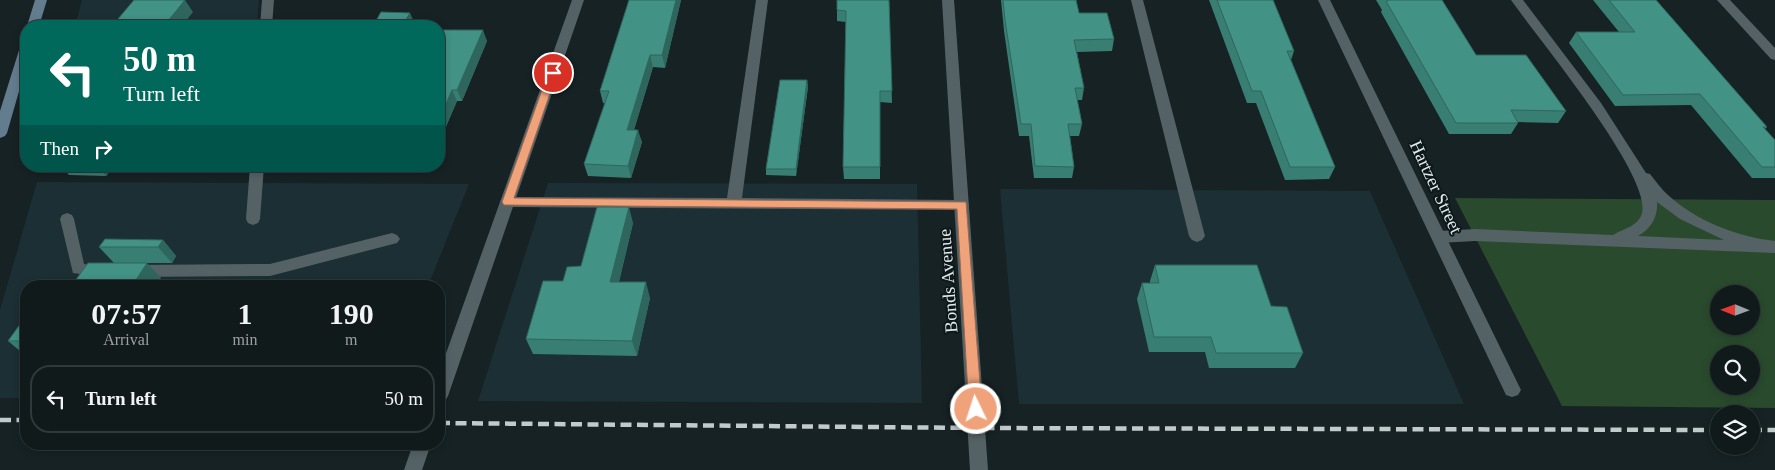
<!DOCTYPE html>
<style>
:root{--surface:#101a1b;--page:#1e2728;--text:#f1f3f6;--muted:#9ca1a3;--line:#30383a}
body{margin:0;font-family:"Times New Roman",serif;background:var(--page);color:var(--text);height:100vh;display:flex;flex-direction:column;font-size:19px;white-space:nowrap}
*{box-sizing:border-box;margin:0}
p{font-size:16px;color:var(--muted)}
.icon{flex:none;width:28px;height:28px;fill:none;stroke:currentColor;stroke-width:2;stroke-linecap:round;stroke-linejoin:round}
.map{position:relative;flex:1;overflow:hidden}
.details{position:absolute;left:20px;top:280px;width:425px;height:170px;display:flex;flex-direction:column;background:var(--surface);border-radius:20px;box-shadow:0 2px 8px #0003,0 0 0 1px var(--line)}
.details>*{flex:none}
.hud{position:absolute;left:20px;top:20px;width:425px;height:152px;border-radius:20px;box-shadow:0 2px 8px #0003,0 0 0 1px var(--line);background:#00695c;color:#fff;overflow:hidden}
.needle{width:32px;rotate:271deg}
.tools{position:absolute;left:1710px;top:285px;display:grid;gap:10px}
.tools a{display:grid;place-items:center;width:50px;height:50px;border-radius:50%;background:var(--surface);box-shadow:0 2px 8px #0003,0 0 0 1px var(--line);font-size:25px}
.pin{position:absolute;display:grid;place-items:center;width:42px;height:42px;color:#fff;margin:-21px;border:2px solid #fff;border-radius:50%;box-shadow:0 1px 5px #0007}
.me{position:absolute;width:55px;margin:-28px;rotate:356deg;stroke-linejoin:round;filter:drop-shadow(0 0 4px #0008)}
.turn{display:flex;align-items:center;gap:18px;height:105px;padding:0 20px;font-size:22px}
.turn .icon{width:65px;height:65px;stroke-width:2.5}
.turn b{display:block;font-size:35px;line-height:42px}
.then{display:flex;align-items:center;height:48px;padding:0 20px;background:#0003;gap:10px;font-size:19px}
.eta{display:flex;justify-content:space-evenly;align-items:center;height:85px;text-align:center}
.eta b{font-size:30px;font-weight:800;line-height:35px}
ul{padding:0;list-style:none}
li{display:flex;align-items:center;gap:15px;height:68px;margin:0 10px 8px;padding:0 10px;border:2px solid var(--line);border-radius:20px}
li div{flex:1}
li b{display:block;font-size:19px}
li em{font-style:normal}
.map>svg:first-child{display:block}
.built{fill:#1c2f34}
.green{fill:#294a2d;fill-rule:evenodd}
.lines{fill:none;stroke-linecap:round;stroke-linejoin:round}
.lane{fill:#556265;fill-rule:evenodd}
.street{fill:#556265;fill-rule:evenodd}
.secondary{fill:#637d8f;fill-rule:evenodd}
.rail{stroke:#c2cacc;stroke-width:4.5;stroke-dasharray:11 5.5;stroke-linecap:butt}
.wall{fill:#397e72}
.shaded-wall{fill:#2e665d}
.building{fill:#429285;stroke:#2e665d}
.route{fill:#f0a27a;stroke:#9c694f}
.labels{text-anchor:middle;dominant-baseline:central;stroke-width:4;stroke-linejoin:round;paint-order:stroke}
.street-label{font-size:18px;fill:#e3eaec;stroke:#0d181b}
</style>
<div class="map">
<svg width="1775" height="470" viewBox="0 0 1775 470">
<rect width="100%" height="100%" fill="#162224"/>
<!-- built -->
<path class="built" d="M82 0H259L257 26H75Z
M37 182 469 184 428 286H26V398H0V310Z
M548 183 917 184 922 403 478 401Z
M1000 189 1370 191 1464 404H1019Z"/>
<!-- green -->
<path class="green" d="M1455 198 1775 200V408L1562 406ZM1719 294H1751V326H1719ZM1719 354H1751V386H1719Z"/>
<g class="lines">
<!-- lane -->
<path class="lane" d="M262 0H274L272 26H260Z
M756 0H768L742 198 962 200 967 201 969 205 967 209 962 210 507 207 502 206 500 202 502 198 507 197 727 198Z
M1131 0H1143L1205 236 1202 240 1197 242 1192 240 1189 236Z
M1511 0H1523L1601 103 1646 173 1650 174C1656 181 1661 189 1668 195 1696 221 1738 237 1775 241V253L1475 241 1439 243 1434 241 1431 237 1434 233 1439 231 1475 229 1613 235C1623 229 1639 226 1642 213 1652 175 1536 36 1511 0ZM1657 202 1680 219 1724 240 1638 236C1651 229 1658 217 1657 202Z
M250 166H264L260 219 258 223 253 225 248 223 246 219Z
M67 213 72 215 74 219 84 264 107 267 110 271 107 275 102 277 73 273 60 219 62 215Z
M392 233 397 235 400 239 397 243 270 276 135 277 130 275 127 271 130 267 135 265 270 264Z"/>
<!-- street -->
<path class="street" d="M572 0H584L448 396 445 401 439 403V373Z
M942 0H954L988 470H970Z
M1318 0H1330L1521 390 1518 395 1512 397 1506 395Z
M1717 0H1730L1775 48V60L1771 59Z
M413 444H431L422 470H404Z"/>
<!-- secondary -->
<path class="secondary" d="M35 0H47L39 26H27Z
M26 43V67L7 133 5 136 0 138V111L20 47Z"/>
<!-- rail -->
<path class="rail" d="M0 420H26
M439 423 976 428 1719 430
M1751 430H1775"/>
</g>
<!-- wall -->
<path class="wall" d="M629 0H681L665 68 653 67 634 130 642 142 631 178 588 176 584 164 605 103H603L600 91Z
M889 0 892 103 880 102V179H844L843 167 846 22 837 21V10Z
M1001 0H1076L1079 13 1114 39 1112 51 1077 52 1084 88 1082 100H1077L1082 124 1079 136H1070L1074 167 1072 178H1034L1029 136H1019L1004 31Z
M1209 0H1273L1294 51 1291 60 1335 167 1329 179 1285 180 1256 103H1247Z
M1376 0H1442L1476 55 1566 111 1558 123 1518 122V123L1511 134H1449L1381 12 1382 10Z
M1593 0H1656L1767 127 1765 129 1775 140V178H1752L1691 105 1615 106 1569 43 1576 32H1619Z
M439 30 487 41 462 101H457L439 143Z
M807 80 808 87 796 176 766 175V169Z
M61 166H114L106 176 69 175Z
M633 223 619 282 650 298 637 356 533 354 526 339 563 281Z
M163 240 176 256 172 263H114L99 247Z
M1155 265 1271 306 1303 353 1295 368H1209L1205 352H1149L1137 299 1142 283H1150V281Z
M26 316V356L8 341Z"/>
<!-- shaded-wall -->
<path class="shaded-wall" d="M185 0 193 12 182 26H164Z
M676 0H681L665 68 662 55Z
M410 13 415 24 413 26H402Z
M483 30 487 41 462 101 457 90Z
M650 55 653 67 630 143 627 130Z
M807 80 808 87 796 176V169Z
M452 90 457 101 439 143V120Z
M638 130 642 142 631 178 628 166Z
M97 166H114L106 176Z
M629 207 633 223 615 297 610 282Z
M163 240 176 256 172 263 158 247Z
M147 263 161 278 156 286 136 280Z
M219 281 224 286H216Z
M646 282 650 298 637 356 632 341Z"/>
<!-- building -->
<path class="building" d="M134 0H185L164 26H112Z
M629 0H676L662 55H650L627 130H638L628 166 584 164 609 91H600Z
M837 0H889L892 91H880V167H843L846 11 837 10Z
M1003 0H1076L1079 13H1107L1114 39 1074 40 1084 88H1075L1082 124H1068L1074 167 1035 166 1031 124H1021L1005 20Z
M1217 0H1273L1294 51H1287L1335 167H1290L1261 91H1252Z
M1388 0H1442L1476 55H1526L1566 111 1511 110 1518 123H1456L1386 1H1388Z
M1609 0H1656L1767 127H1763L1775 140V167H1762L1700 94 1623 95 1576 32H1635Z
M381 12 410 13 402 26H373Z
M439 30H483L457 90H452L439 120Z
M780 80H807L796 169H766Z
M597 207H629L610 282H646L632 341 526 339 543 281H563L567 267 581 266Z
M105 239 163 240 158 247H99Z
M88 263H147L136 280 219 281 216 286H48L52 281H75Z
M1155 265H1257L1271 306 1287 307 1303 353H1216L1211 337H1154L1142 283H1159Z
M26 316V341H8Z"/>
<!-- route -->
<path class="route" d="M553 70 557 73 514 198 966 202 982 409 980 413 976 414 971 413 969 409 957 209 504 205 502 202 548 73Z"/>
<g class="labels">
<!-- street labels -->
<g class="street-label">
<text transform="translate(1436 187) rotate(65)">Hartzer Street</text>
<text transform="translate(948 281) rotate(-94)">Bonds Avenue</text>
</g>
</g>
</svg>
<div class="tools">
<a><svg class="needle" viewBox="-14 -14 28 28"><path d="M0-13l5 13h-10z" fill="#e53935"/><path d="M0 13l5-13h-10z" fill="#9ca1a3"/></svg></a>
<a><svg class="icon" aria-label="search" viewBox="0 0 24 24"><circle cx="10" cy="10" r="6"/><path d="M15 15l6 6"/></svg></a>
<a><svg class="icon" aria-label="layers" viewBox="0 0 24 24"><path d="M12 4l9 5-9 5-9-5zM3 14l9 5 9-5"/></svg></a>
</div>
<div class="pin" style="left:553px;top:73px;background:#d93025"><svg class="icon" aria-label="arrive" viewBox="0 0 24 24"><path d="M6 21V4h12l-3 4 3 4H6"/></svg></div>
<svg class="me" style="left:976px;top:409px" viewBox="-20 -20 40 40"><circle r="17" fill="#f0a27a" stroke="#fff" stroke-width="3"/><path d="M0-11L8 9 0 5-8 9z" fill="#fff"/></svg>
<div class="hud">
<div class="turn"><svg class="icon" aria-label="left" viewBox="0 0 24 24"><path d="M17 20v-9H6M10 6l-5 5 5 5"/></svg><div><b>50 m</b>Turn left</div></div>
<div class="then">Then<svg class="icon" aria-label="right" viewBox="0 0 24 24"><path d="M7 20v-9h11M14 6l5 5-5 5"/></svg></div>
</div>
<section class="details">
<div class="eta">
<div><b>07:57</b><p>Arrival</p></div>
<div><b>1</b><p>min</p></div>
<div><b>190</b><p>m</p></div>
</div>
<ul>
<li><svg class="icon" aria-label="left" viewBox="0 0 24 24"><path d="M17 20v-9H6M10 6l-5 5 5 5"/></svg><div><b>Turn left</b></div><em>50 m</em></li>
</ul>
</section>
</div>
